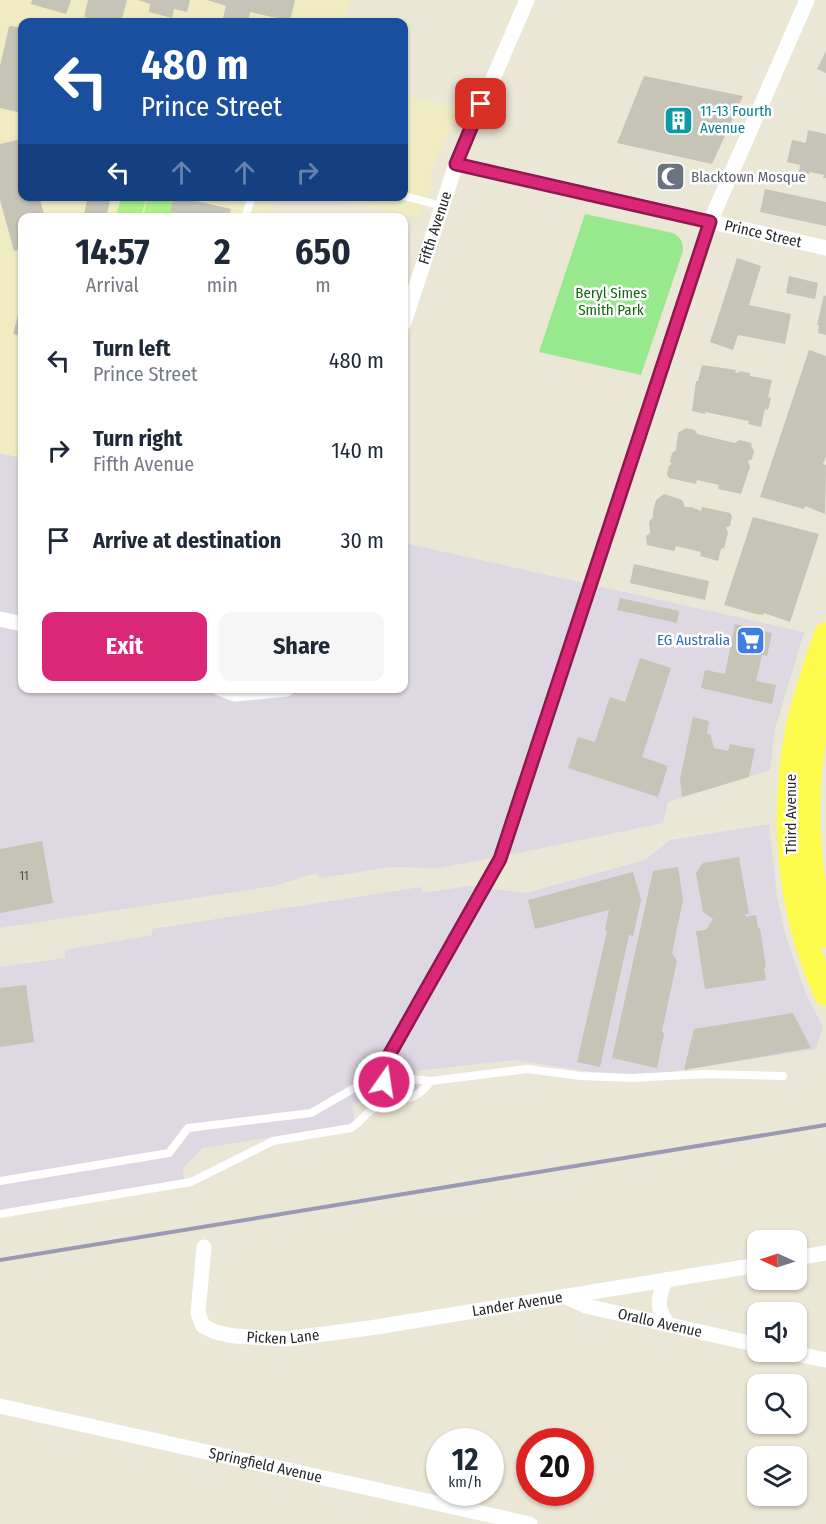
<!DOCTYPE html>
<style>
:root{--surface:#fff;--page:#f6f6f7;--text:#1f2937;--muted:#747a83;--accent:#db2777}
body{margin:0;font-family:"Fira Sans Condensed",sans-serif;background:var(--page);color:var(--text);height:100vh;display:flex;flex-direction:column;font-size:22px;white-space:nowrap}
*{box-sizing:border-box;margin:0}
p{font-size:20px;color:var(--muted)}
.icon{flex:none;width:33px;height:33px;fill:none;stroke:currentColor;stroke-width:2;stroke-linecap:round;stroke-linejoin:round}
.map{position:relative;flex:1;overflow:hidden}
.details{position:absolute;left:18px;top:213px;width:390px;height:480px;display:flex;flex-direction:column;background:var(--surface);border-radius:12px;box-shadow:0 2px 4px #0004}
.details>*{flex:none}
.banner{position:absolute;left:18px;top:18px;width:390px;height:183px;border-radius:12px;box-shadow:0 2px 4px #0004;background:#1a4fa0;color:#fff;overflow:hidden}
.needle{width:39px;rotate:273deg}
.buttons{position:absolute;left:747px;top:1230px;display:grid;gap:12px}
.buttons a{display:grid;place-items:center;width:60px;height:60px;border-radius:12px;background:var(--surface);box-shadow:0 2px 4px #0004;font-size:30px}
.speed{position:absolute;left:426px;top:1428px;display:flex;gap:12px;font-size:30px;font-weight:700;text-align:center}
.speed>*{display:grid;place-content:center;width:78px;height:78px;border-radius:50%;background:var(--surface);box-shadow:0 2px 4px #0004;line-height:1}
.speed small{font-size:15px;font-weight:400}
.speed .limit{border:9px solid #d22;background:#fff;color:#111}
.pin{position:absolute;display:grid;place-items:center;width:51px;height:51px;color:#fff;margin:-26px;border-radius:12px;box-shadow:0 3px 9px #0006}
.me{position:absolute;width:66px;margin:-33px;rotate:13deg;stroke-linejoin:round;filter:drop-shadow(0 0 4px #0008)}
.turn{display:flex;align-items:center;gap:21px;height:126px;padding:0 24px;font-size:27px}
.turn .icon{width:78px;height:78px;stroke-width:2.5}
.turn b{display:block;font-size:42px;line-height:51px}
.lanes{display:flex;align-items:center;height:57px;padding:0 24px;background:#0003;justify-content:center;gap:30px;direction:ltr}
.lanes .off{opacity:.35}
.eta{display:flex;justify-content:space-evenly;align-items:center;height:102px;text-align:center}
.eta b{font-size:36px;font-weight:700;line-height:42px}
.cta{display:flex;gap:12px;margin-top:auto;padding:12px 24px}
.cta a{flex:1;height:69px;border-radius:12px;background:var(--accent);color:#fff;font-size:24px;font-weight:700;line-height:69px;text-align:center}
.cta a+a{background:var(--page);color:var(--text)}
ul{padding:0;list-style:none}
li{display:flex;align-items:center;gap:18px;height:90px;padding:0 24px}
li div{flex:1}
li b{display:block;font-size:22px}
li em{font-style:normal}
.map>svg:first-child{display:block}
.industrial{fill:#ddd8e2}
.education{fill:#efebc3}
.green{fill:#98e88d}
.pitch{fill:#acf087}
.building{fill:#c6c3b7}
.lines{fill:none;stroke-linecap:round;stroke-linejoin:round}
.lane{stroke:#fff;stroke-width:8}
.street{stroke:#fff;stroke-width:15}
.primary{stroke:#fcfa4b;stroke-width:24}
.rail{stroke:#9b99b3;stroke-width:4}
.route-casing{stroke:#8e194d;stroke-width:15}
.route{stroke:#db2777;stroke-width:10}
.labels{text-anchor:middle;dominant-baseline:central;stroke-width:5;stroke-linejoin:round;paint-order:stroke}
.number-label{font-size:12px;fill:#4f4e4b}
.culture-label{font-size:15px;fill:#0d838f;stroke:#fff;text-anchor:start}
.worship-label{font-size:15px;fill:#5b616d;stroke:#fff;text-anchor:start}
.street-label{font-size:15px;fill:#272727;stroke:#fff}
.park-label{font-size:15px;fill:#136814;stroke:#fff}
.shop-label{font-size:15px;fill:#366cbe;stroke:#fff;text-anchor:end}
</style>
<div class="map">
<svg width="826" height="1524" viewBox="0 0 826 1524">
<rect width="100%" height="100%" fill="#ebe7d6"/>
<!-- industrial -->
<path class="industrial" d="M0 453 22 458V688H404V543L804 632 775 729 770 770 668 802 663 823 523 852 439 868 391 867 321 878 316 873 274 886 0 928Z
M769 824 777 897 786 937 806 994 823 1027 816 1049 649 1075 592 1072 514 1060 416 1071 418 1092 352 1103 355 1124 203 1148 183 1168 184 1180 0 1210V967L65 958V950L152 935V929L421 887 423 893 468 886 526 893 645 860 670 840Z"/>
<!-- education -->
<path class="education" d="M0 0H352L342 22H22V196L275 197 268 217 22 218V458L0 453Z
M404 96 461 108 446 141 443 143 429 178 433 182 420 218 320 197 404 196Z"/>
<!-- green -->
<path class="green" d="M585 214 673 233C681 238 683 241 683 251L641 375 539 352Z"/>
<!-- pitch -->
<path class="pitch" d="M121 197H147L141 217H116Z
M148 197H174L169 217H143Z"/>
<!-- building -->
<path class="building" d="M32 0H71L66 14 31 4Z
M88 0H127L121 22H106L84 17Z
M138 0H190L187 12 174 9 172 18 149 12 150 4Z
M207 0H295L290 21 250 12 248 22H222L226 6Z
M11 26 22 28V113L0 108V66L9 27Z
M826 51V73L817 69Z
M644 76 743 96 712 164 617 143Z
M808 130 826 134V178H823L824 175 810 172 809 174 799 172 800 165 787 162 792 140 806 143Z
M22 139V196H39L45 218H22V249L14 251 0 200V144Z
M765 189 826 202V226L760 212Z
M88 196H111L106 218H83Z
M174 196 231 209 228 218H176L169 216Z
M737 258 761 266 749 305 791 314 785 344 738 335 733 350 710 342Z
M789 276 818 283 815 299 786 293Z
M824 295 826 296V335L818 333 819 325H817Z
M22 300V336L13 334Z
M809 350 826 356V456L823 464 826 465 825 514 805 506 804 509 760 497Z
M702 365 736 370 735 372 739 373V371L750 373V376L772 380 768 397 771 398 768 410 765 409 761 427 748 424 749 421 705 412V414L692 411 696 381H698Z
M686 428 695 430 697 434 735 443 739 440 752 443 751 446 754 451 752 459 748 461 750 467 741 494 718 489 719 485 697 480 696 484 669 478 667 474 669 466 672 464 670 462 672 453 676 450 678 433Z
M664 494 682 500 685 507H691L701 511 702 507 730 513 732 516 730 526 726 527 728 533 724 548 721 549 718 561 700 556 701 552 676 546 674 551 647 545 646 536 650 533 649 522 653 517V511L656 500Z
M753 517 819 534 790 622 764 613 763 615 756 614 724 605Z
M634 564 709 581 705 600 630 583Z
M620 598 679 611 677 623 617 610Z
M735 624 772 633 767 656 762 655 756 681 776 685 772 704 701 688 705 670 725 674Z
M640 658 671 668 642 757 668 766 658 797 568 768 578 737 595 742 610 697 625 702Z
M693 717 709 721 707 734H710L714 748 728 751 730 744 755 749 749 777 682 797 680 779Z
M42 841 53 903 0 913V849Z
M739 857 749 914H745L746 917 756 915 758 928H760L766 967 764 968 766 980 705 989 696 931 706 930 713 919 703 912 696 873 703 863Z
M678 867 683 900 672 953 677 961 662 1031 664 1034 657 1068 612 1058 653 871Z
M633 872 641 900 633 936 629 935 600 1067 577 1062 607 931 605 930 609 910 535 929 528 900Z
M26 985 34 1042 0 1047V988Z
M793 1013 811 1048 684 1070 694 1029Z"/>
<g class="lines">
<!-- lane -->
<path class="lane" d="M404 196 442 206
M245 218 252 196
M391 1103 384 1082 383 1066 403 1078 431 1081 527 1069 581 1076 632 1078 705 1074 783 1076
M0 1181 169 1153 188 1128 311 1113 358 1086 383 1066
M0 1214 191 1182 273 1141 351 1128C361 1122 366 1112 376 1107 399 1095 411 1107 431 1081"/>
<!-- street -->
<g class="street">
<path id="s1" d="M456 164 826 248"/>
<path id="s2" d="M404 323 456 164 527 0"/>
<path d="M0 619 22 624"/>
<path d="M219 688 235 694 287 689"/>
<path d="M383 1066 500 859 710 222 807 0"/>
<path id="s3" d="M204 1247 198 1313 203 1326 215 1332 234 1336 286 1339 370 1328 758 1265"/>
<path d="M796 1258 826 1253"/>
<path d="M666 1280C657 1298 656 1310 669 1325"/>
<path id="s4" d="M564 1296 586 1306 758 1345"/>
<path d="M787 1352 826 1360"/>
<path id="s5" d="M0 1406 530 1524"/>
</g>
<!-- primary -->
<path class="primary" d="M826 634C816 665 805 695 798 726 780 816 788 910 826 994
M826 688C802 768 802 855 826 936"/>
<!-- rail -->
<path class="rail" d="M0 1260 826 1125"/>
</g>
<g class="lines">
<defs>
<path id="route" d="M384 1082 383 1066 500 859 710 222 456 164 481 104"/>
</defs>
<!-- route casing -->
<use href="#route" class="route-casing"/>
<!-- route -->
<use href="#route" class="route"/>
</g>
<!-- icons -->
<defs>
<symbol id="building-square" viewBox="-11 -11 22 22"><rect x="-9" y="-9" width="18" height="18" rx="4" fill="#0f9aa8" stroke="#fff"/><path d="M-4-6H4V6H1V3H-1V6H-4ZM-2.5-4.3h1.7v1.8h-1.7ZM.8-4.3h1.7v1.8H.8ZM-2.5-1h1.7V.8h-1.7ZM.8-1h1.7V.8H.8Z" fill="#fff"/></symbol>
<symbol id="mosque-square" viewBox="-11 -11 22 22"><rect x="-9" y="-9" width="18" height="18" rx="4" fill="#6b7280" stroke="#fff"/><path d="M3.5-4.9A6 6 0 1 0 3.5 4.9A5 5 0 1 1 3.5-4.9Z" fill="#fff"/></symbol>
<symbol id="supermarket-square" viewBox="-11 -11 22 22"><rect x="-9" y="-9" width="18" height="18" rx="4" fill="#3f7fe0" stroke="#fff"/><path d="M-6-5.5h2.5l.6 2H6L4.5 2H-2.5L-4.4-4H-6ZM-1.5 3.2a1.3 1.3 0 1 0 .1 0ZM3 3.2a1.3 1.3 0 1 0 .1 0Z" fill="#fff"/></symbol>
</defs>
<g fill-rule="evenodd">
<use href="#building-square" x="662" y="104" width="33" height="33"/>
<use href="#mosque-square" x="654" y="160" width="33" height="33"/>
<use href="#supermarket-square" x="734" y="624" width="33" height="33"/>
</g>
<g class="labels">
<!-- number labels -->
<g class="number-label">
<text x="24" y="876">11</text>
</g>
<!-- culture labels -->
<g class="culture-label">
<text x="700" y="111">11-13 Fourth<tspan x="700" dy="17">Avenue</tspan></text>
</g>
<!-- worship labels -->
<g class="worship-label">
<text x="691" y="177">Blacktown Mosque</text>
</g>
<!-- street labels -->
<g class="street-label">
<text stroke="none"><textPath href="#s2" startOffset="100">Fifth Avenue</textPath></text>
<text stroke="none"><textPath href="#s1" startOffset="315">Prince Street</textPath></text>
<text transform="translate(791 814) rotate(-90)">Third Avenue</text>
<text stroke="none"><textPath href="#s3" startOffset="399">Lander Avenue</textPath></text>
<text stroke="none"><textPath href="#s4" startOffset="100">Orallo Avenue</textPath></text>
<text stroke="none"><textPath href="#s3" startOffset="162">Picken Lane</textPath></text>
<text stroke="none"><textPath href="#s5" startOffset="272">Springfield Avenue</textPath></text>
</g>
<!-- park labels -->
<g class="park-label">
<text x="611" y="293">Beryl Simes<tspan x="611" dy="17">Smith Park</tspan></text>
</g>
<!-- shop labels -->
<g class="shop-label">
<text x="730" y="640">EG Australia</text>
</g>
</g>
</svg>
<div class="buttons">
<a><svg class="needle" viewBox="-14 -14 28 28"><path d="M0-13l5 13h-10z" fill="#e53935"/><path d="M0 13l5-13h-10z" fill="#747a83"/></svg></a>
<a><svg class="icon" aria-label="sound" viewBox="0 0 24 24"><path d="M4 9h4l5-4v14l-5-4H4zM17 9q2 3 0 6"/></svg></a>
<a><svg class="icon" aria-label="search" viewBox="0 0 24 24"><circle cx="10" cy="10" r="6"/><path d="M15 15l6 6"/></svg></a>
<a><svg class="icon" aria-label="layers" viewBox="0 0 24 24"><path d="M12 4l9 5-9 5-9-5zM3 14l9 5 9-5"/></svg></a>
</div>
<div class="speed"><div>12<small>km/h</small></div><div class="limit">20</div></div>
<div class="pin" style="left:481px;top:104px;background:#d93025"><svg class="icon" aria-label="arrive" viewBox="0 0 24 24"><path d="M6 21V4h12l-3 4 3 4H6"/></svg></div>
<svg class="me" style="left:384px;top:1082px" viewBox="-20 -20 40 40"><circle r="17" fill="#db2777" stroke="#fff" stroke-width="3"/><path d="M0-11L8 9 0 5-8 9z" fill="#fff"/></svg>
<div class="banner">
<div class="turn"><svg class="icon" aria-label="left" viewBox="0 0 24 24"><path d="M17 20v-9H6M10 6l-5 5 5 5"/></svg><div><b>480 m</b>Prince Street</div></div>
<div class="lanes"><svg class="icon" aria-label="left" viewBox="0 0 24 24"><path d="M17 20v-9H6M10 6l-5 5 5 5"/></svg><svg class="icon off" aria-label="ahead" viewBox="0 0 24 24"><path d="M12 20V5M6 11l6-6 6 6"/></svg><svg class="icon off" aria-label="ahead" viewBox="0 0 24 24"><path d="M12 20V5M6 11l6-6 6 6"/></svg><svg class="icon off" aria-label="right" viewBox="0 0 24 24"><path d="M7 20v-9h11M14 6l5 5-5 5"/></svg></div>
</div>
<section class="details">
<div class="eta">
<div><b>14:57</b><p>Arrival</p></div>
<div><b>2</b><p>min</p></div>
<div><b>650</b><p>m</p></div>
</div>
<ul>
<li><svg class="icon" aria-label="left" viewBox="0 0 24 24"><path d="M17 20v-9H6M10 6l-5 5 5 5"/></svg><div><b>Turn left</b><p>Prince Street</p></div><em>480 m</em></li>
<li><svg class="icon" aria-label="right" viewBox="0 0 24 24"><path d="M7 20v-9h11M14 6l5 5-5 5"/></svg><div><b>Turn right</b><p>Fifth Avenue</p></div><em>140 m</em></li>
<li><svg class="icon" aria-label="arrive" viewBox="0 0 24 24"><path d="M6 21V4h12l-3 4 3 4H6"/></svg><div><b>Arrive at destination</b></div><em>30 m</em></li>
</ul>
<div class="cta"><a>Exit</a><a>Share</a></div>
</section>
</div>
